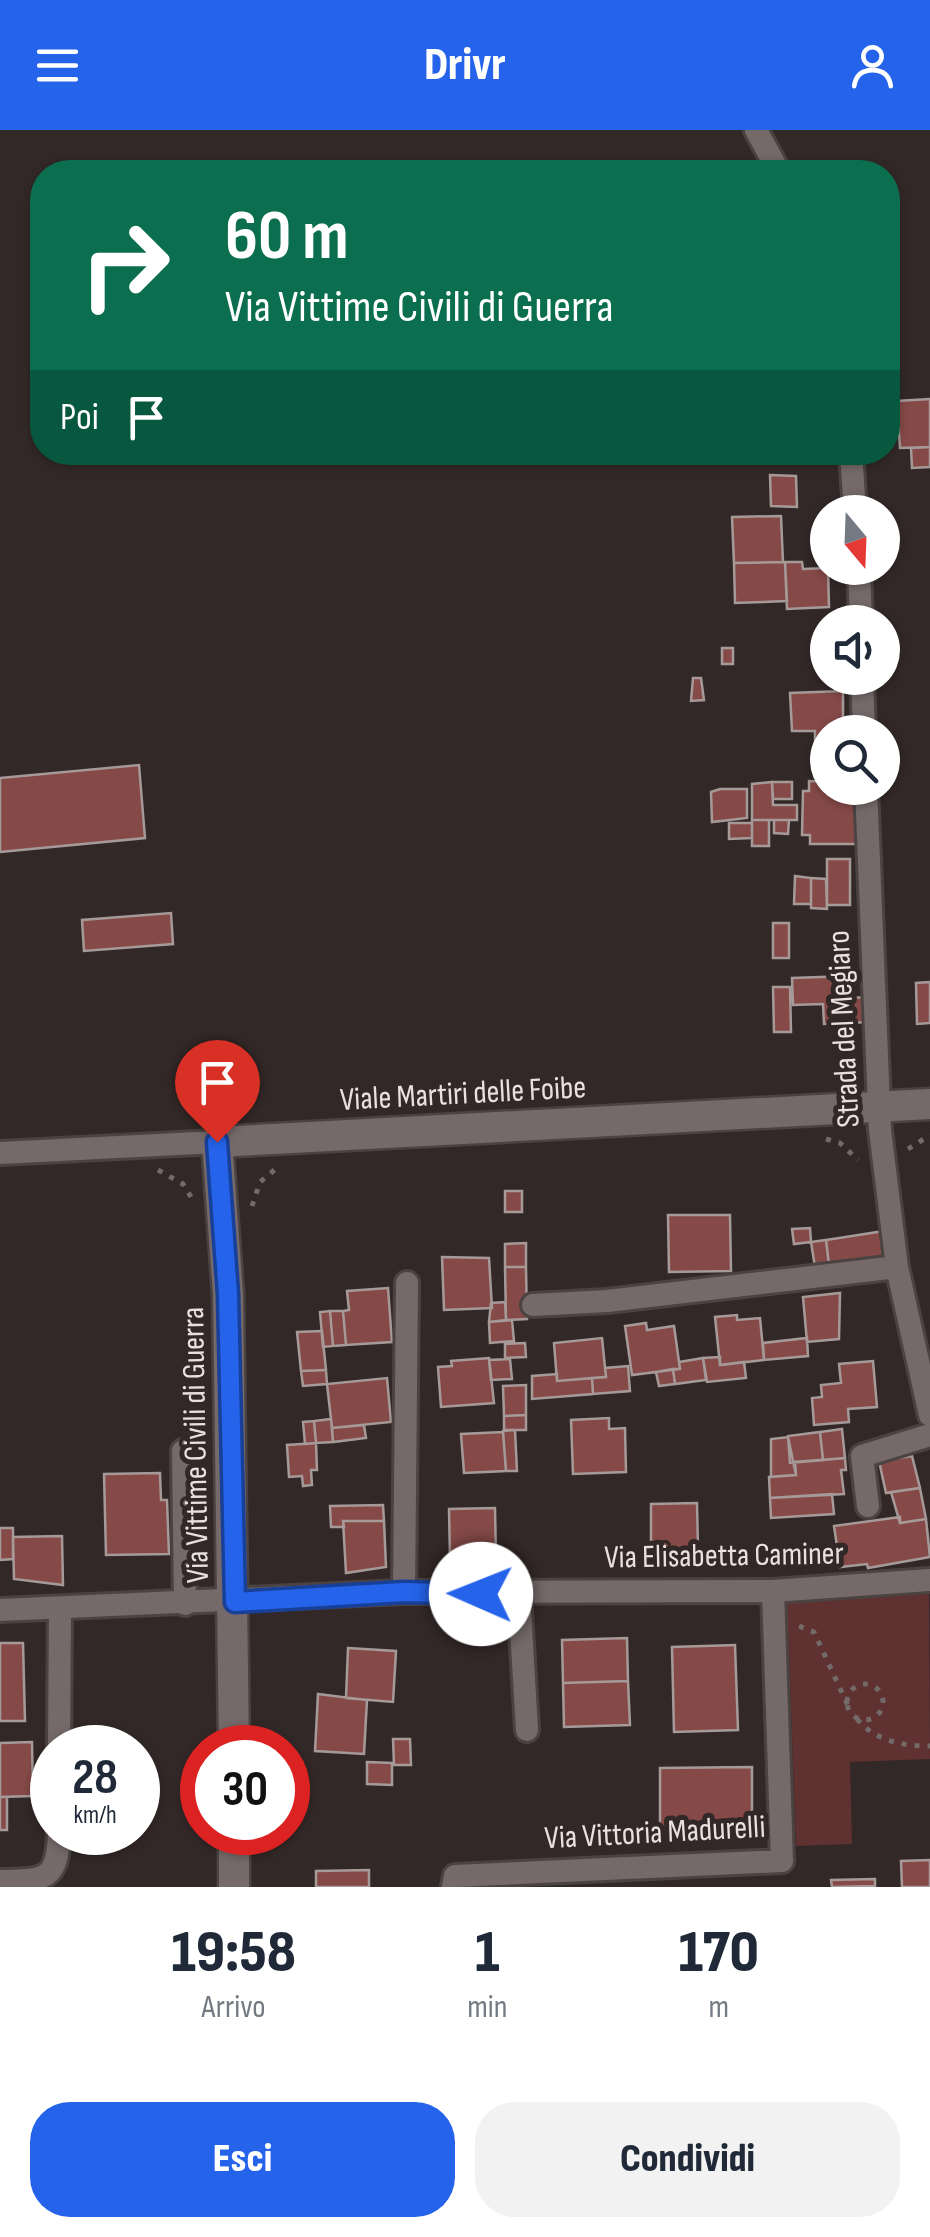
<!DOCTYPE html>
<html lang="it">
<style>
:root{--surface:#fff;--page:#f2f2f3;--text:#1f2937;--muted:#747a83;--accent:#2563eb}
body{margin:0;font-family:"Sofia Sans Condensed",sans-serif;background:var(--page);color:var(--text);height:100vh;display:flex;flex-direction:column;font-size:38px;white-space:nowrap}
*{box-sizing:border-box;margin:0}
p{font-size:32px;color:var(--muted)}
.icon{flex:none;width:55px;height:55px;fill:none;stroke:currentColor;stroke-width:2;stroke-linecap:round;stroke-linejoin:round}
.map{position:relative;height:1757px;overflow:hidden}
.sheet{display:flex;flex-direction:column;background:var(--surface);flex:1}
.sheet>*{flex:none}
.hud{position:absolute;left:30px;top:30px;width:870px;height:305px;border-radius:40px;box-shadow:0 2px 8px #0004;background:#0b6e4f;color:#fff;overflow:hidden}
.needle{width:65px;rotate:161deg}
.fabs{position:absolute;left:810px;top:365px;display:grid;gap:20px}
.fabs a{display:grid;place-items:center;width:90px;height:90px;border-radius:50%;background:var(--surface);box-shadow:0 2px 8px #0004;font-size:50px}
.speed{position:absolute;left:30px;top:1595px;display:flex;gap:20px;font-size:50px;font-weight:700;text-align:center}
.speed>*{display:grid;place-content:center;width:130px;height:130px;border-radius:50%;background:var(--surface);box-shadow:0 2px 8px #0004;line-height:1}
.speed small{font-size:25px;font-weight:400}
.speed .limit{border:15px solid #d22;background:#fff;color:#111}
.pin{position:absolute;display:grid;place-items:center;width:85px;height:85px;color:#fff;margin:-102px -42px;border-radius:50% 50% 50% 0;rotate:-45deg;box-shadow:0 0 10px #0007}
.pin .icon{rotate:45deg}
.me{position:absolute;width:110px;margin:-55px;rotate:271deg;stroke-linejoin:round;filter:drop-shadow(0 0 8px #0008)}
.turn{display:flex;align-items:center;gap:35px;height:210px;padding:0 30px;font-size:45px}
.turn .icon{width:130px;height:130px;stroke-width:2.5}
.turn b{display:block;font-size:70px;line-height:85px}
.then{display:flex;align-items:center;height:95px;padding:0 30px;background:#0003;gap:20px;font-size:38px}
.eta{display:flex;justify-content:space-evenly;align-items:center;height:170px;text-align:center}
.eta b{font-size:60px;font-weight:800;line-height:70px}
.button{display:flex;gap:20px;margin-top:auto;padding:20px 30px}
.button a{flex:1;height:115px;border-radius:40px;background:var(--accent);color:#fff;font-size:40px;font-weight:800;line-height:115px;text-align:center}
.button a+a{background:var(--page);color:var(--text)}
header{display:flex;justify-content:space-between;align-items:center;height:130px;padding:0 30px;background:var(--accent);color:#fff;font-size:45px;font-weight:800}
.map>svg:first-child{display:block}
.green{fill:#5f3130}
.building{fill:#854a48;stroke:#a69a99;stroke-width:2.5}
.lines{fill:none;stroke-linecap:round;stroke-linejoin:round}
.street-casing{stroke:#4b4342;stroke-width:28}
.secondary-casing{stroke:#4b4342;stroke-width:35}
.path{stroke:#736a69;stroke-width:5;stroke-dasharray:5 8;stroke-linecap:butt}
.street{stroke:#756a69;stroke-width:22}
.secondary{stroke:#756a69;stroke-width:30}
.route-casing{stroke:#184099;stroke-width:25}
.route{stroke:#2563eb;stroke-width:18}
.labels{text-anchor:middle;dominant-baseline:central;stroke-width:10;stroke-linejoin:round;paint-order:stroke}
.street-label{font-size:32px;fill:#e8e1e0;stroke:#322827}
</style>
<header><svg class="icon" aria-label="menu" viewBox="0 0 24 24"><path d="M4 6h16M4 12h16M4 18h16"/></svg>Drivr<svg class="icon" aria-label="person" viewBox="0 0 24 24"><circle cx="12" cy="8" r="4"/><path d="M4 21q1-7 8-7t8 7"/></svg></header>
<div class="map">
<svg width="930" height="1757" viewBox="0 0 930 1757">
<rect width="100%" height="100%" fill="#322827"/>
<!-- green -->
<path class="green" d="M929 1464 930 1629 850 1632 852 1714 796 1716 787 1469Z"/>
<!-- building -->
<path class="building" d="M930 269V317L900 318 897 271Z
M930 317V337L912 338 911 318Z
M770 345 796 346 797 377 771 376Z
M781 386 783 432 734 433 732 387Z
M785 432 787 471 735 473 734 433Z
M785 432H802L803 439 828 438 829 477 787 479Z
M722 518H733V534H722Z
M693 548H701L704 570 691 571Z
M843 561V600L828 602V612H815V601H792L790 563Z
M139 635 145 708 0 722V648Z
M809 651 828 652V658H859V714H810V705H802L803 661H809Z
M772 652 773 675H797V690H752V654Z
M772 652H792V669H773Z
M720 659H747V688L712 692 711 662Z
M752 690H769V716H752Z
M774 690H789L788 704 774 703Z
M729 693H752V708L729 709Z
M827 729H850V775H827Z
M795 746 811 748V774H794Z
M811 748 826 749 827 779 811 778Z
M171 783 173 814 84 821 82 790Z
M773 793H789V828H773Z
M848 846 849 868 869 867 870 892 824 894 823 874 793 875 792 848Z
M930 852V893L917 894 916 853Z
M773 857H790L791 902H774Z
M505 1061H522V1082H505Z
M668 1085H730L731 1141 669 1142Z
M810 1098 811 1112 794 1114 792 1099Z
M884 1101 888 1127 829 1135 826 1110Z
M826 1110 829 1135 815 1137 811 1112Z
M526 1113V1137H505V1114Z
M442 1127 489 1128 492 1178 444 1180Z
M505 1137H526L527 1189 506 1190Z
M388 1158 392 1212 346 1215 343 1181 349 1180 347 1161Z
M840 1163 839 1209 807 1212 803 1167Z
M505 1172 506 1190 489 1192 491 1173Z
M330 1181H343L346 1215 333 1216Z
M330 1181 333 1216 323 1217 320 1182Z
M737 1185V1190L760 1188 764 1230 720 1235 715 1187Z
M512 1190 514 1211 490 1213 489 1192Z
M646 1193 647 1200 674 1196 680 1239 632 1245 625 1196Z
M322 1201 326 1240 301 1241 297 1202Z
M602 1208 606 1247 557 1251 554 1213Z
M807 1208 808 1226 764 1230 763 1213Z
M525 1213 526 1227 505 1228V1214Z
M720 1227V1235L744 1232 746 1248 707 1252 703 1228Z
M489 1228 494 1273 441 1277 438 1237 452 1236 451 1231Z
M703 1228 706 1250 675 1254 673 1239H680L679 1232Z
M510 1229 512 1249 491 1250 489 1230Z
M873 1231 877 1277 848 1279 849 1292 814 1295 812 1268 822 1267 821 1255 841 1253 839 1234Z
M628 1236 630 1261 593 1264 592 1248 606 1247 605 1238Z
M673 1239 675 1254 659 1256 656 1242Z
M326 1240 327 1254 303 1256 301 1241Z
M557 1244V1251L592 1248 593 1264 532 1269V1246Z
M387 1248 391 1292 332 1298 327 1254Z
M526 1255V1285L504 1286 503 1256Z
M526 1285V1300H504V1286Z
M609 1288V1299L625 1298 626 1342 573 1344 571 1290Z
M331 1289 333 1312 316 1313 314 1291Z
M314 1291 316 1313 305 1314 303 1292Z
M364 1295 366 1308 333 1312 332 1298Z
M842 1299 845 1328 823 1330 820 1302Z
M515 1300 517 1341H506L503 1301Z
M503 1302 506 1341 464 1343 461 1304Z
M820 1302 823 1330 790 1333 788 1306Z
M788 1307 796 1345 771 1347V1309Z
M316 1313 317 1340H311L312 1355 303 1356 302 1346 289 1347 287 1315Z
M912 1326 920 1358 886 1363 879 1331Z
M845 1328 846 1340H841L844 1364 770 1368 769 1347 796 1345 795 1332Z
M160 1343 161 1370H167L169 1424 106 1425 104 1344Z
M920 1358 926 1389 900 1393 891 1362Z
M832 1364 834 1384 771 1388 770 1368Z
M697 1373 698 1419H651V1374Z
M383 1375 384 1391H343L344 1397H331L330 1376Z
M495 1378 496 1429 450 1430 449 1379Z
M900 1387V1393L926 1389 930 1427 868 1438 867 1434 840 1437 834 1396Z
M343 1391H384L386 1437 346 1443Z
M0 1398H13V1429L0 1430Z
M62 1406 63 1455 14 1449 13 1407Z
M627 1508 628 1551 563 1553 562 1510Z
M0 1513H23L25 1591H0Z
M735 1515 738 1600 674 1602 672 1517Z
M348 1518 396 1521 393 1572 346 1568Z
M628 1551 630 1595 564 1597 563 1553Z
M318 1564 367 1570 364 1624 315 1621Z
M393 1609H410L411 1635H394Z
M32 1612 33 1666 0 1667V1613Z
M367 1632 392 1633V1655L367 1654Z
M752 1637V1702H732V1696H687V1705H660V1638Z
M0 1667H7V1700H0Z
M930 1730V1757H902L901 1731Z
M369 1740V1757H316V1741Z
M875 1749V1756L832 1757 831 1750Z"/>
<g class="lines">
<defs>
<path id="street" d="M756 0 779 42
M851 322 855 382
M859 438 861 492
M862 548 864 602
M866 658 880 1000 897 1137 930 1285
M0 1023 217 1012
M533 1175 607 1171 897 1137
M183 1321 185 1474
M868 1376 862 1326 930 1305
M404 1462 407 1153
M519 1464 527 1600
M0 1480 404 1462 773 1461 930 1450
M59 1618 60 1478
M0 1751C44 1750 58 1752 59 1702
M453 1757 455 1746 782 1731 773 1461"/>
<path id="secondary" d="M234 1618 228 1164 217 1012 930 974
M234 1757V1702"/>
</defs>
<!-- street casing -->
<use href="#street" class="street-casing"/>
<!-- secondary casing -->
<use href="#secondary" class="secondary-casing"/>
<!-- path -->
<path class="path" d="M826 1009 840 1013 858 1030
M908 1019 930 1005
M158 1040 183 1054 191 1067
M252 1076 260 1052 278 1037
M799 1496 814 1502 850 1580
M847 1572a18 18 0 1 1 36 0a18 18 0 1 1-36 0Z
M857 1589C875 1611 903 1616 930 1616"/>
<!-- street -->
<use href="#street" class="street"/>
<!-- secondary -->
<use href="#secondary" class="secondary"/>
</g>
<g class="lines">
<defs>
<path id="route" d="M217 1012 228 1164 235 1472 404 1462 481 1464"/>
</defs>
<!-- route casing -->
<use href="#route" class="route-casing"/>
<!-- route -->
<use href="#route" class="route"/>
</g>
<g class="labels">
<!-- street labels -->
<g class="street-label">
<text transform="translate(844 899) rotate(-93)">Strada del Megiaro</text>
<text transform="translate(463 964) rotate(-3)">Viale Martiri delle Foibe</text>
<text transform="translate(196 1315) rotate(-91)">Via Vittime Civili di Guerra</text>
<text transform="translate(724 1426) rotate(-1)">Via Elisabetta Caminer</text>
<text transform="translate(655 1703) rotate(-3)">Via Vittoria Madurelli</text>
</g>
</g>
</svg>
<div class="fabs">
<a><svg class="needle" viewBox="-14 -14 28 28"><path d="M0-13l5 13h-10z" fill="#e53935"/><path d="M0 13l5-13h-10z" fill="#747a83"/></svg></a>
<a><svg class="icon" aria-label="sound" viewBox="0 0 24 24"><path d="M4 9h4l5-4v14l-5-4H4zM17 9q2 3 0 6"/></svg></a>
<a><svg class="icon" aria-label="search" viewBox="0 0 24 24"><circle cx="10" cy="10" r="6"/><path d="M15 15l6 6"/></svg></a>
</div>
<div class="speed"><div>28<small>km/h</small></div><div class="limit">30</div></div>
<div class="pin" style="left:217px;top:1012px;background:#d93025"><svg class="icon" aria-label="arrive" viewBox="0 0 24 24"><path d="M6 21V4h12l-3 4 3 4H6"/></svg></div>
<svg class="me" style="left:481px;top:1464px" viewBox="-20 -20 40 40"><circle r="19" fill="#fff"/><path d="M0-13L10 11 0 6-10 11z" fill="#2563eb"/></svg>
<div class="hud">
<div class="turn"><svg class="icon" aria-label="right" viewBox="0 0 24 24"><path d="M7 20v-9h11M14 6l5 5-5 5"/></svg><div><b>60 m</b>Via Vittime Civili di Guerra</div></div>
<div class="then">Poi<svg class="icon" aria-label="arrive" viewBox="0 0 24 24"><path d="M6 21V4h12l-3 4 3 4H6"/></svg></div>
</div>
</div>
<section class="sheet">
<div class="eta">
<div><b>19:58</b><p>Arrivo</p></div>
<div><b>1</b><p>min</p></div>
<div><b>170</b><p>m</p></div>
</div>
<div class="button"><a>Esci</a><a>Condividi</a></div>
</section>
